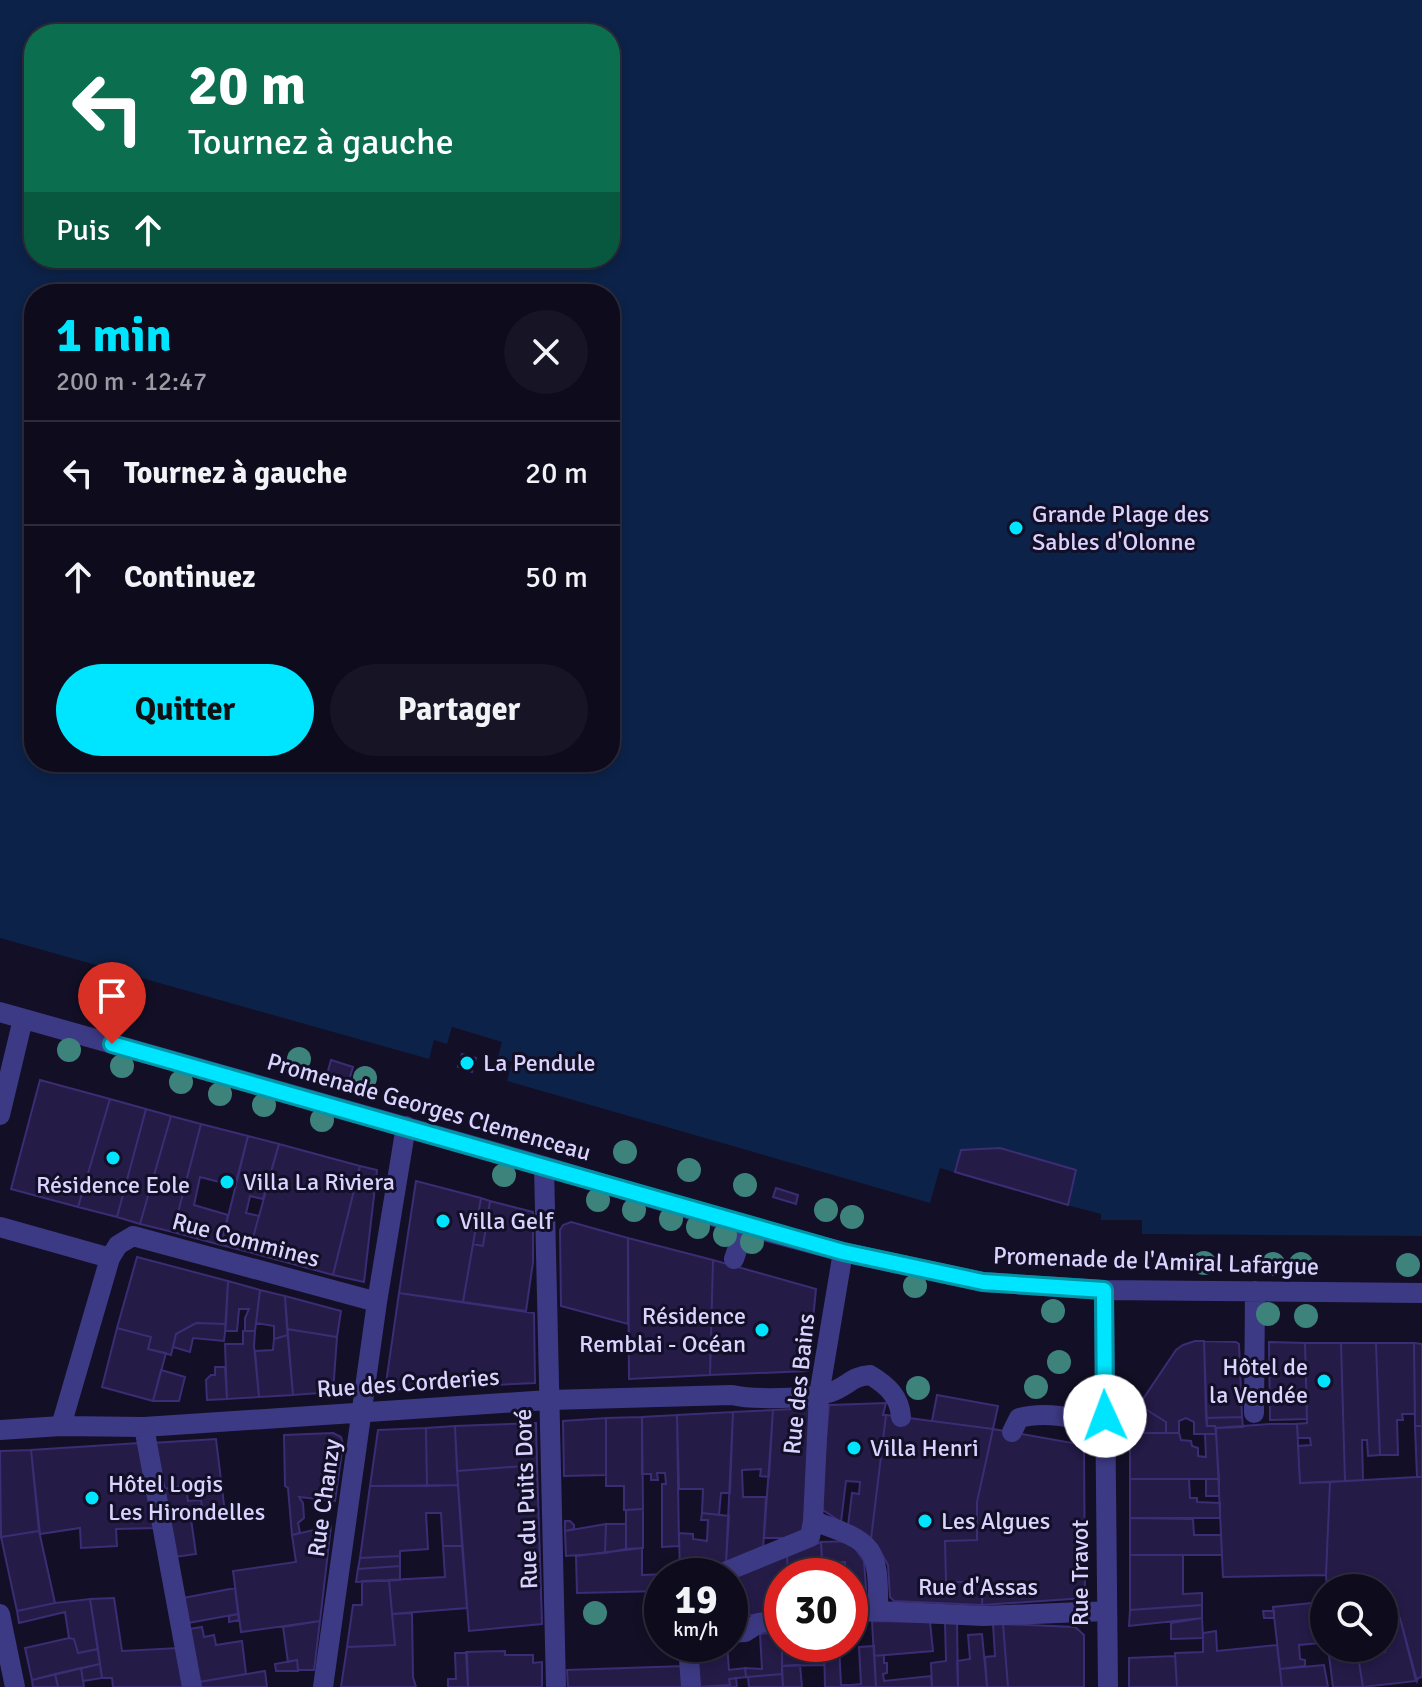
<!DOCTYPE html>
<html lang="fr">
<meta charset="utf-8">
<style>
:root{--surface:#0e0b1c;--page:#171425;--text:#f1f3f6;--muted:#9b9ba3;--line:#2e2b3b;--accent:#00e5ff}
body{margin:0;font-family:Signika,sans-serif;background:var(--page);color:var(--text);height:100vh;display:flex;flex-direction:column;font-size:30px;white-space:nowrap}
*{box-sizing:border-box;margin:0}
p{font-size:26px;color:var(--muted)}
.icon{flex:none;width:44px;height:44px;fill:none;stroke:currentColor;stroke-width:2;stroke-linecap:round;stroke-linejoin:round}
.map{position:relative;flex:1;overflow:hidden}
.panel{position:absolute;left:24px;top:284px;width:596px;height:488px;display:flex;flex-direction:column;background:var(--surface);border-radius:32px;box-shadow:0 4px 12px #0003,0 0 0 2px var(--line)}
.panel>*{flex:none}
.banner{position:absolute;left:24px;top:24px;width:596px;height:244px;border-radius:32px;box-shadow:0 4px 12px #0003,0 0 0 2px var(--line);background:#0b6e4f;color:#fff;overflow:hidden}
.fabs{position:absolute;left:1310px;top:1574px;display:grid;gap:16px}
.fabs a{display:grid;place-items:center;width:88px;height:88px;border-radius:50%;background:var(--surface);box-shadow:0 4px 12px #0003,0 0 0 2px var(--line);font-size:40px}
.speed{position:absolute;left:644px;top:1558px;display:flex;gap:16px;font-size:40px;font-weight:700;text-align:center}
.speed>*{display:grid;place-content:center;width:104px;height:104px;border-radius:50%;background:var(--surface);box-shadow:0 4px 12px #0003,0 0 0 2px var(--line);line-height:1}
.speed small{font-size:20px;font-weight:400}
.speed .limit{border:12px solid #d22;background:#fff;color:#111}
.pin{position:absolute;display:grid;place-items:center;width:68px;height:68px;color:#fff;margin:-82px -34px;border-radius:50% 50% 50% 0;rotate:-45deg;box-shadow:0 0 8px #0007}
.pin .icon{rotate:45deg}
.me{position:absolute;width:88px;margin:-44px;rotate:358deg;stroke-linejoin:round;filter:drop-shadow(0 0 6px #0008)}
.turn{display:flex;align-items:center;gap:28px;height:168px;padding:0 32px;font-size:36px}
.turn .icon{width:104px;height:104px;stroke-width:2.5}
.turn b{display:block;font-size:56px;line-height:68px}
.then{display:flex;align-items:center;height:76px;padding:0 32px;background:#0003;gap:16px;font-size:30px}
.round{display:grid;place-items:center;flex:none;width:84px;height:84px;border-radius:42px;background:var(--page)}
.overview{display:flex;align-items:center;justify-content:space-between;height:136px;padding:0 32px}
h1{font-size:48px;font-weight:700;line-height:60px;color:var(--accent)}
.primary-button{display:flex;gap:16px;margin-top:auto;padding:16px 32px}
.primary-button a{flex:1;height:92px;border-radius:48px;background:var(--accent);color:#111;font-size:32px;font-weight:700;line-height:92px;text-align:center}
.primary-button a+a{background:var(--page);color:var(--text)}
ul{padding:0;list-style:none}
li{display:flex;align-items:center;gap:24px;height:104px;padding:0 32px;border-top:2px solid var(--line)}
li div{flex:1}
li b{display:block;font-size:30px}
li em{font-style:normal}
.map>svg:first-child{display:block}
.water{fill:#0c2248;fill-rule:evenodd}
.building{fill:#241b47;stroke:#3b2d73;stroke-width:2}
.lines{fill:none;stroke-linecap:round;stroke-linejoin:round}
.minor{stroke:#3d3a85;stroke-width:20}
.tree{fill:#3d827b}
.route-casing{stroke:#0095a6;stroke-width:20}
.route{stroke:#00e5ff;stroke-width:14}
.poi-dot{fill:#00e5ff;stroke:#130f26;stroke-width:3}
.labels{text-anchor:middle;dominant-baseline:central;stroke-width:6;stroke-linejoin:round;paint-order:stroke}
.poi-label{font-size:24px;fill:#d9d4ff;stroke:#130f26;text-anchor:start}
.street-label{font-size:24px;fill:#d9d4ff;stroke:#130f26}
</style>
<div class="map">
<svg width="1422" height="1687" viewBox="0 0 1422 1687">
<rect width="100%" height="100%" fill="#130f26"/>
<!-- water -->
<path class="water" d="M0 0H1422V1236L1142 1234V1220H1101V1214L1059 1203 1055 1192 1005 1183 1001 1186 940 1168 930 1203 507 1081 512 1062 498 1057 502 1042 452 1027 447 1044 434 1040 429 1059 0 938ZM34 34H610V258H34ZM34 294H610V762H34Z"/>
<!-- building -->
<path class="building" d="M462 1054 476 1058 472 1072 458 1067Z
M331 1060 353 1067 349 1080 327 1074Z
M40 1080 110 1099 78 1207 11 1189Z
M110 1099 146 1109 117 1217 78 1207Z
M146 1109 171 1116 140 1224 117 1217Z
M171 1116 201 1124 173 1232 140 1224Z
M201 1124 248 1136 235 1186 200 1177 194 1205 228 1215 221 1245 173 1232Z
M248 1136 279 1144 263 1199 250 1196 246 1213 259 1216 249 1252 221 1245Z
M279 1144 360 1166 333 1275 249 1252Z
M1000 1148 1076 1170 1068 1205 955 1172 961 1150Z
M360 1166 377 1170 364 1282 333 1275Z
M416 1181 481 1198 463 1302 399 1293Z
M776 1188 798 1195 796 1204 773 1197Z
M481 1198 490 1201 483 1246 473 1244Z
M490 1201 533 1212V1262L526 1311 463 1302 473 1244 483 1246Z
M571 1222 628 1238V1324L561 1306 560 1230 563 1225Z
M628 1238 713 1260 710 1375 629 1379Z
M137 1257 228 1281 226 1324 196 1323 176 1334 171 1355 148 1349 151 1337 117 1328Z
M1160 1258H1181V1268H1160Z
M713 1260 816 1289 808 1371 710 1375Z
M228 1281 260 1290 255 1331H245V1318L249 1309H239L237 1331H225Z
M260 1290 285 1296 288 1335 274 1339V1326L256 1323Z
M399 1293 534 1313 535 1383 385 1390Z
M285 1296 341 1311 337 1337 287 1329Z
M196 1323 226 1324 224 1341 193 1338 190 1352 173 1347 176 1334Z
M117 1328 151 1337 148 1349 166 1353 153 1401 102 1387Z
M287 1329 337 1337 333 1392 293 1395Z
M243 1331H255L254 1346 259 1397 227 1399 225 1344H243Z
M288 1335 293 1395 259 1397 255 1351 273 1350 274 1339Z
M1195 1341H1204L1207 1426H1215L1216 1434H1194V1422L1186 1418 1179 1421V1433H1166V1422L1139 1405 1176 1350 1183 1345Z
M1204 1341 1236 1342 1239 1344 1242 1417 1206 1418Z
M1269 1342 1305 1343 1307 1419 1270 1420Z
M1305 1343H1341L1345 1481 1300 1483 1298 1446 1311 1445 1310 1438H1298L1297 1424 1307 1423Z
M1341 1343H1376L1380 1455 1368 1456 1367 1440H1362L1363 1480 1345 1481Z
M1376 1343H1414L1415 1414H1402L1403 1420H1397L1398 1455H1380Z
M1414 1343 1422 1344V1426H1415Z
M215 1367H225L227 1399 207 1400 206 1380 211 1375H215Z
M161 1370 185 1377 179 1401H153Z
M937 1395 998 1406 993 1429 932 1421Z
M886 1403 883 1415H886L871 1539 848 1526 852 1493 859 1494 860 1482 846 1481 841 1522 820 1508 829 1405Z
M1139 1405 1166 1422V1433H1130L1131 1417Z
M814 1408 804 1535 788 1538H764L773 1410Z
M773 1410 769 1477 760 1476 761 1469 742 1470 743 1497H766L763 1550 726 1563 733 1412Z
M733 1412 730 1493H721L719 1515 702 1513 703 1489H679L677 1415Z
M677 1415 679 1546 662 1547V1484H666L665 1473H657L658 1480H651V1474H642V1417Z
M886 1415 993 1429 977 1502V1540L945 1541 946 1582H983L982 1605 894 1601 890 1597 888 1565 877 1545 871 1539Z
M642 1417 643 1509 624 1510V1486H606V1418Z
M1242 1417 1243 1427 1216 1428 1215 1426H1207L1206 1418Z
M606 1418V1475L564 1476 563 1421Z
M536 1423 537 1465 457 1471 455 1426Z
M1270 1424H1297L1300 1483 1330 1482 1326 1575 1223 1577 1216 1428Z
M455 1426 458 1485 427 1486 426 1428Z
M1415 1426H1422V1477H1417Z
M426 1428 427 1486H370L378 1430Z
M993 1429 1084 1445 1085 1598 982 1605 983 1582H946L945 1541 977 1540V1502Z
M333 1433 341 1437 343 1444 335 1501 299 1497 303 1503 304 1518 298 1523 300 1533 292 1535 288 1488 285 1486 284 1435Z
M1130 1433H1179L1181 1440 1191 1441 1192 1446 1198 1448V1456L1206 1457 1205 1434H1216L1219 1479H1130Z
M216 1439 225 1513 203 1515 199 1484 162 1489 152 1443Z
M139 1443 156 1528 116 1529 117 1546 81 1548 80 1528 40 1534 31 1450Z
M31 1450 39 1531 1 1537 0 1451Z
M537 1465 542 1624 469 1631 457 1471Z
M1417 1477H1422V1677L1418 1678 1417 1681 1400 1618 1384 1620V1588H1327L1326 1575 1330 1482Z
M1130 1479H1189L1190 1498H1197V1502L1220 1503V1518H1130Z
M1206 1479H1219V1496H1206Z
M458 1485 462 1546H443L441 1513H426L428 1549 400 1551V1556L360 1558 370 1486Z
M186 1486 188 1501 201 1500 204 1517 191 1519 196 1554 175 1557 162 1489Z
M643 1509V1548L626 1549V1510Z
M702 1513 729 1516 726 1563 707 1571 680 1574 679 1533 693 1534V1539L707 1541 708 1520H701Z
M1130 1518 1193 1519 1194 1535H1221L1222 1555H1130Z
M565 1521H570L574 1525V1529L565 1531Z
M606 1524 605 1553 566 1556 565 1531Z
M606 1524H626V1549L605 1553Z
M331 1526 320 1621 241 1632 233 1571 296 1562 292 1535Z
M39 1531 55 1603 17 1611 1 1537Z
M850 1541 864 1561 867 1602 850 1606V1576H845V1562L822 1564 821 1542Z
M821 1542 823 1576H788L787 1556Z
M443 1546H462L467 1608 392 1614 389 1580 445 1577Z
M642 1548V1575L667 1574 662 1576V1591L577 1593 576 1556Z
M1130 1555H1183V1594L1202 1593V1605L1130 1610Z
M400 1556V1566L358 1569 360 1558Z
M787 1556 788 1576H782V1612L742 1616 743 1627 730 1628V1616H734L730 1578Z
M845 1562V1574L823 1575 822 1564Z
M400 1566V1580L356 1582 358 1569Z
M389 1580 395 1645 347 1647 353 1605H362V1581Z
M235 1588 238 1614 188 1623 183 1598Z
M114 1598 122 1651 179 1648 186 1687H113L112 1678H102L90 1599Z
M90 1599 98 1649 78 1653 74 1639 69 1638 65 1612 19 1623 17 1611 55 1603Z
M1321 1602 1324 1648 1328 1649H1323L1321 1643 1299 1645 1300 1659 1305 1660V1666L1280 1669 1273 1607Z
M1202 1605V1618L1129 1626 1130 1610Z
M1263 1611H1274V1618H1264Z
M412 1613 413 1677 416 1687H341L347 1647 395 1645 392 1614Z
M238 1614 239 1620 229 1622V1616Z
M1202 1618 1203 1638 1171 1639V1623Z
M1400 1618 1416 1681 1363 1687 1358 1656 1385 1652 1384 1620Z
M320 1621 314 1670H298L297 1660 288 1662 283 1627Z
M872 1621 930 1622 933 1651 874 1656Z
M945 1622 957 1623 958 1687H932L931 1663 946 1661Z
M993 1624H1003L1008 1687H987L985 1657 995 1656Z
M1003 1624 1075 1627 1084 1635V1687H1008Z
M202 1627 204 1637 214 1635 216 1645 242 1641 246 1674 199 1682 189 1629Z
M782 1631V1674L746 1677 745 1668 762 1669 760 1634Z
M782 1631V1644H824V1665L782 1666Z
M1216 1631 1217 1651 1277 1645 1282 1687H1177L1175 1653 1203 1652V1633Z
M982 1634 987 1687H958L957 1661 970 1659 968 1635Z
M69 1638 74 1639 78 1653 98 1649 100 1664 32 1680 25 1648Z
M693 1644H727L729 1670 745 1668 746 1677 729 1679 730 1685 697 1687Z
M824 1644H839L841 1685H852V1687H825Z
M874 1646 876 1687H852V1685L861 1684 859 1647Z
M1328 1648H1368L1369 1655 1358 1656 1363 1687H1333Z
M1368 1648H1384L1385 1652 1369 1653Z
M505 1651V1655H533V1663L542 1662V1687H468L466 1652Z
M455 1653H467L468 1687H448V1679H456Z
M884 1655V1663H887V1673L883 1674 884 1681 931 1676 932 1687H876L874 1656Z
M1175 1656 1177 1687H1129V1658Z
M297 1660 298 1671H276L275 1664Z
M100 1664 102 1678 83 1681 81 1668Z
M800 1665 802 1687H783L782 1666Z
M1324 1665 1328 1687H1282L1280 1669Z
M684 1666 686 1687H568L567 1670Z
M81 1668 84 1687H58L55 1674Z
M265 1671 267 1687H200L199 1682Z
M55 1674 58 1687H33L32 1680Z
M782 1674 783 1687H749L748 1677Z
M736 1678 737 1687H715L730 1685 729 1679Z"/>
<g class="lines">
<!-- minor -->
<path class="minor" d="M0 1012 544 1166 745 1226 843 1252 983 1282 1104 1290 1422 1293
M0 1115 23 1019
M544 1166 556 1687
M0 1227 110 1258
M734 1259 745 1226
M1104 1290 1108 1687
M1254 1413 1255 1291
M61 1426 110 1258 118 1245 133 1236 377 1302
M144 1427 192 1687
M0 1430 61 1426 144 1427 549 1400 732 1395C752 1400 811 1399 831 1392 848 1386 852 1376 870 1375 887 1385 900 1397 901 1417
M1012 1432 1019 1418C1047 1410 1078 1419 1105 1426
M813 1521C874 1542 879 1546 878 1611
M715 1576 810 1537 813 1521 819 1395 843 1252
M850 1613 878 1611 983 1616 1106 1611
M0 1614 15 1687
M730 1633 745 1632 759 1623 782 1620
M688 1644 691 1687
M323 1687 377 1302 406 1126"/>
</g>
<!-- trees -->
<g class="tree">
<circle cx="69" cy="1050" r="12"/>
<circle cx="299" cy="1059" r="12"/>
<circle cx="122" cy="1066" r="12"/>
<circle cx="365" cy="1078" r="12"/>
<circle cx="181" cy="1082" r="12"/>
<circle cx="220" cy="1094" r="12"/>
<circle cx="264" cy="1105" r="12"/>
<circle cx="322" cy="1120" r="12"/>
<circle cx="625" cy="1152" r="12"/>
<circle cx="689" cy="1170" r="12"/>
<circle cx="504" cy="1175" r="12"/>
<circle cx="745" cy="1185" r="12"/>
<circle cx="598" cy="1200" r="12"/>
<circle cx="634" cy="1210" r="12"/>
<circle cx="826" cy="1210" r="12"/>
<circle cx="852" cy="1217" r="12"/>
<circle cx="671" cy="1219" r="12"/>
<circle cx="698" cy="1227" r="12"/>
<circle cx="725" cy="1235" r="12"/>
<circle cx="752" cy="1242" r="12"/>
<circle cx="1204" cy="1263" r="12"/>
<circle cx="1273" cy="1264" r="12"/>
<circle cx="1301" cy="1264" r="12"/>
<circle cx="1408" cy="1265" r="12"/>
<circle cx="915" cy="1286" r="12"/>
<circle cx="1053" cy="1311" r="12"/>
<circle cx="1268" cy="1314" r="12"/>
<circle cx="1306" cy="1316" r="12"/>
<circle cx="1059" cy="1362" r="12"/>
<circle cx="1036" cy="1387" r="12"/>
<circle cx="918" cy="1388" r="12"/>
<circle cx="595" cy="1613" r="12"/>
</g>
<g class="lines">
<defs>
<path id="route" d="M112 1044 843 1252 983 1282 1104 1290 1105 1416"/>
</defs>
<!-- route casing -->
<use href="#route" class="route-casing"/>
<!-- route -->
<use href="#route" class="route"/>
</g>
<!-- markers -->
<g class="poi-dot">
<circle cx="1016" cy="528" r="8"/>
<circle cx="467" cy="1063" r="8"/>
<circle cx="113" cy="1158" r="8"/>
<circle cx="227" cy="1182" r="8"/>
<circle cx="443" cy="1221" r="8"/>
<circle cx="762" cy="1330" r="8"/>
<circle cx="1324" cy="1381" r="8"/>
<circle cx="854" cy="1448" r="8"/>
<circle cx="92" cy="1498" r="8"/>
<circle cx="925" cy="1521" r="8"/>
</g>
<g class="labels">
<!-- poi labels -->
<g class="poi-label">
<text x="1032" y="514">Grande Plage des<tspan x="1032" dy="28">Sables d'Olonne</tspan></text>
<text x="483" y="1063">La Pendule</text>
<text x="243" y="1182">Villa La Riviera</text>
<text x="113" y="1185" text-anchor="middle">Résidence Eole</text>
<text x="459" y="1221">Villa Gelf</text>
<text x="746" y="1316" text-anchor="end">Résidence<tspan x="746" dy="28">Remblai - Océan</tspan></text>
<text x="1308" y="1367" text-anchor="end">Hôtel de<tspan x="1308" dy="28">la Vendée</tspan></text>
<text x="870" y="1448">Villa Henri</text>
<text x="108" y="1484">Hôtel Logis<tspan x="108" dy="28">Les Hirondelles</tspan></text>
<text x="941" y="1521">Les Algues</text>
</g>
<!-- street labels -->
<g class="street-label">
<text transform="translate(429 1107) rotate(16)">Promenade Georges Clemenceau</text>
<text transform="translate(246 1240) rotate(15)">Rue Commines</text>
<text transform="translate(1156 1261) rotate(2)">Promenade de l'Amiral Lafargue</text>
<text transform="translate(408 1383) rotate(-4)">Rue des Corderies</text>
<text transform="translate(799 1384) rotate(-84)">Rue des Bains</text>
<text transform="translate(324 1498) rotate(-82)">Rue Chanzy</text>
<text transform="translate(526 1499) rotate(-92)">Rue du Puits Doré</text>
<text transform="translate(1080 1573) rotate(-90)">Rue Travot</text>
<text x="978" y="1587">Rue d'Assas</text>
</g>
</g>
</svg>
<div class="fabs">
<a><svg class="icon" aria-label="search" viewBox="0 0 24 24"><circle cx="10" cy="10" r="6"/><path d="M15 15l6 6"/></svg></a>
</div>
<div class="speed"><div>19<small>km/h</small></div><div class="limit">30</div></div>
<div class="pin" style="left:112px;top:1044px;background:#d93025"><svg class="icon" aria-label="arrive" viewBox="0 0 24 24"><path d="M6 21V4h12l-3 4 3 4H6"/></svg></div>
<svg class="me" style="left:1105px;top:1416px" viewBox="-20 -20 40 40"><circle r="19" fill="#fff"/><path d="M0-13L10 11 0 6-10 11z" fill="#00e5ff"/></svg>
<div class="banner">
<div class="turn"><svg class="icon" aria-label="left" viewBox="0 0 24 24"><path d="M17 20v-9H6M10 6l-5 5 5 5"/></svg><div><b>20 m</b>Tournez à gauche</div></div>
<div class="then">Puis<svg class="icon" aria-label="ahead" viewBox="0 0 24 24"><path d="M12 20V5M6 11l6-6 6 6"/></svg></div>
</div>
<section class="panel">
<div class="overview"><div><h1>1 min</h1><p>200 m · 12:47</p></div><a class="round"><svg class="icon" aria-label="close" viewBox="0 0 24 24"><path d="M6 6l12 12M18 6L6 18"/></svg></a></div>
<ul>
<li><svg class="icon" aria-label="left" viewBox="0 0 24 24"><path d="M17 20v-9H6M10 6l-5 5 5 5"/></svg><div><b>Tournez à gauche</b></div><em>20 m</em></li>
<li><svg class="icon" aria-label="ahead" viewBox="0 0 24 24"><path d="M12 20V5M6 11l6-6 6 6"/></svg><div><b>Continuez</b></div><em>50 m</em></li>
</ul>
<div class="primary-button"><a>Quitter</a><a>Partager</a></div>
</section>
</div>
